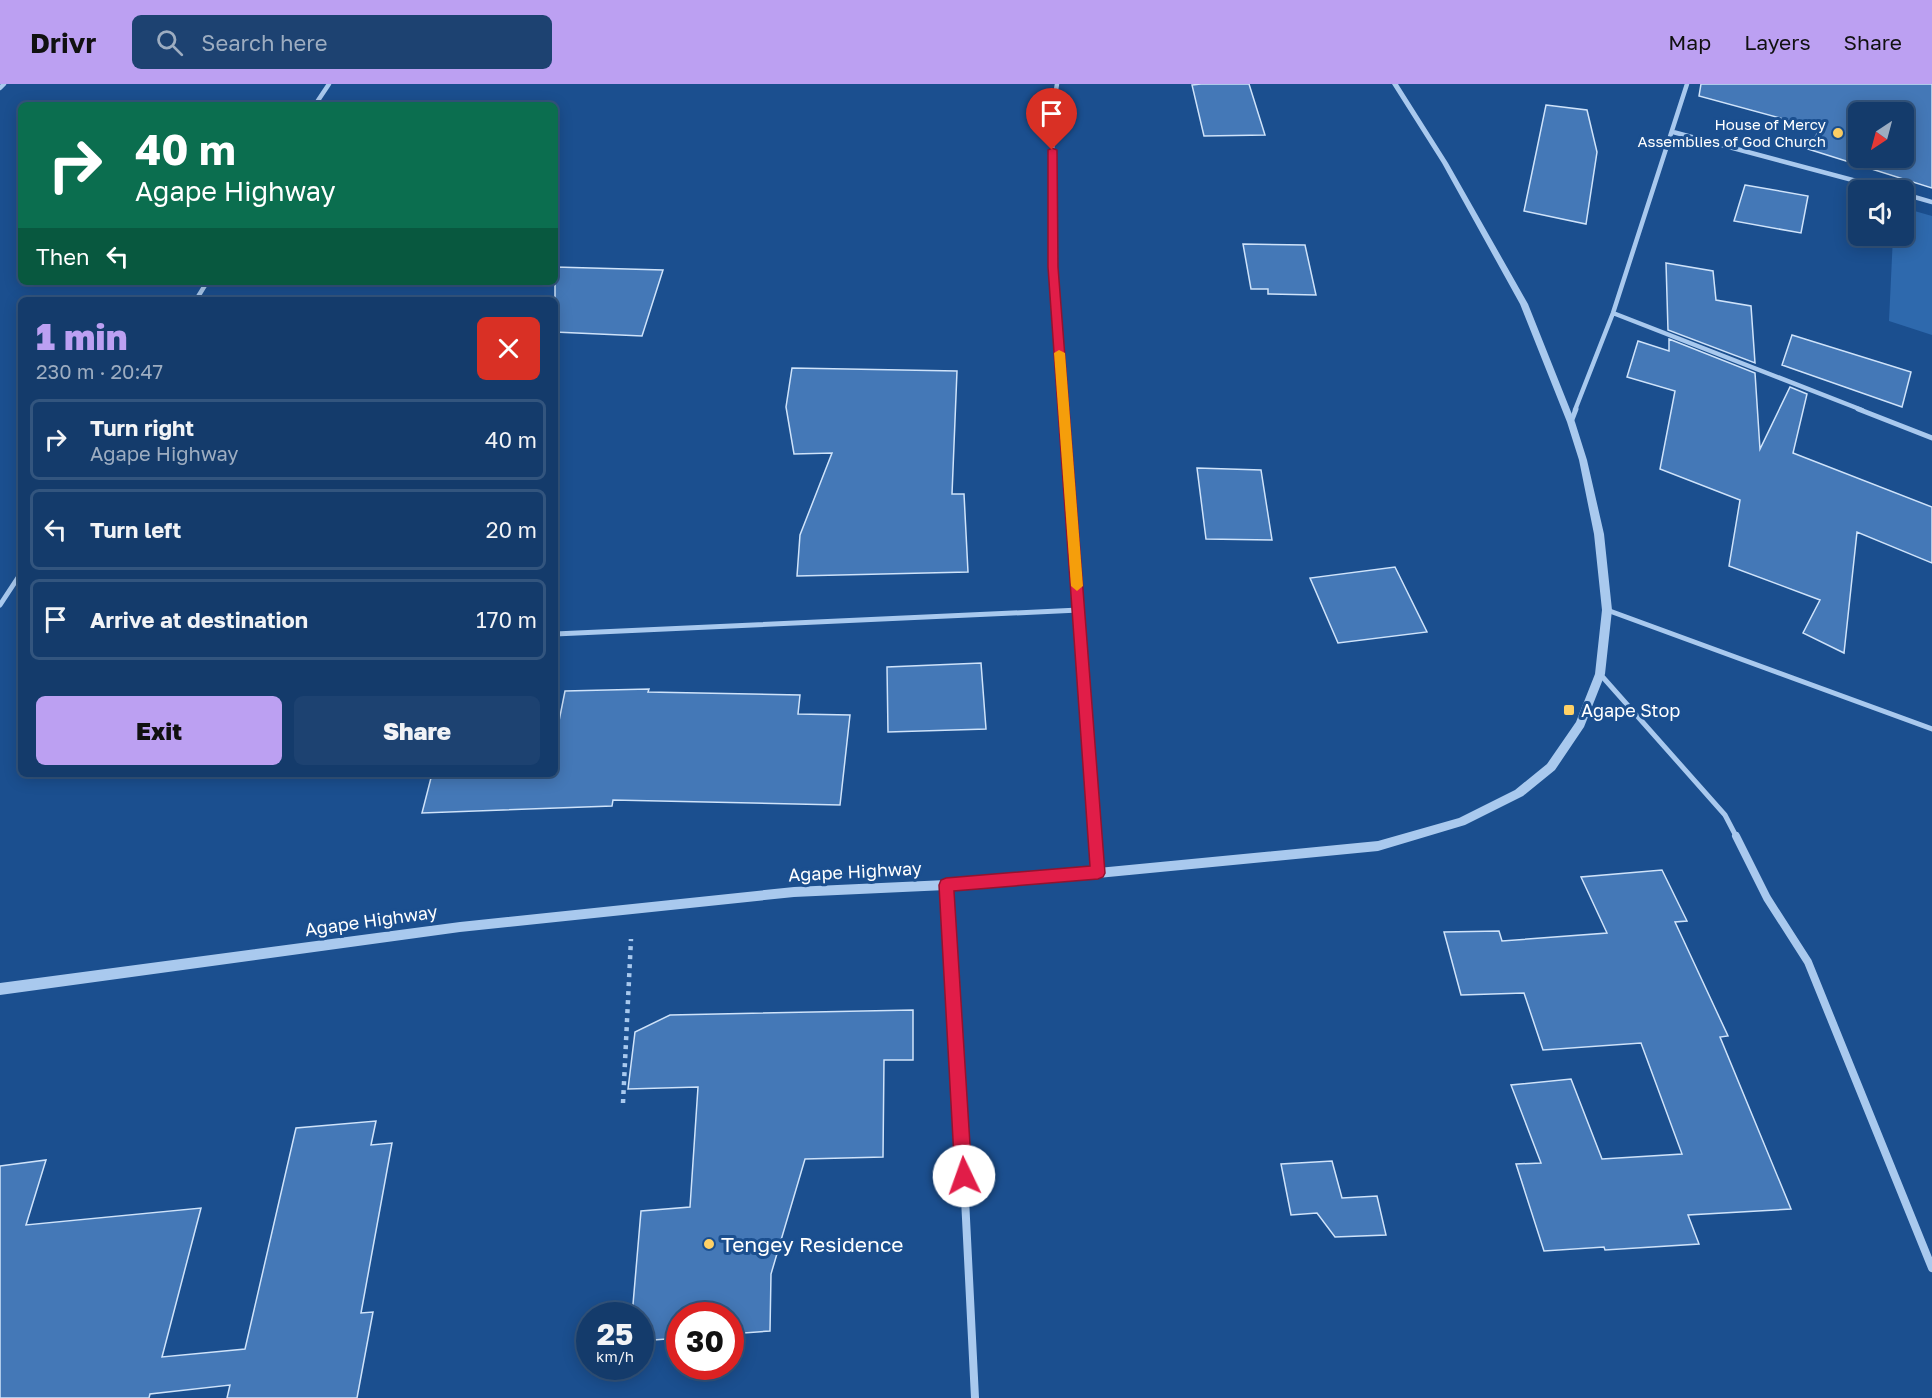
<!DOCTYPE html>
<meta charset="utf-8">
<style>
:root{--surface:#143b6b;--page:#1d4271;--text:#f1f3f6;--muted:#9dadc1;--line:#33557e;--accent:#bca0f2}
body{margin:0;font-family:"Golos Text",sans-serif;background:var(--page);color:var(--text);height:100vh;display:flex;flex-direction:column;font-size:22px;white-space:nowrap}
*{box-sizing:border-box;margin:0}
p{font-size:20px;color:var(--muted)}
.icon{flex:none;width:33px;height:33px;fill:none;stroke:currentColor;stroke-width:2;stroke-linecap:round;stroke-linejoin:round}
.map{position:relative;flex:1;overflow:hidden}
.drawer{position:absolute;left:18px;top:213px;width:540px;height:480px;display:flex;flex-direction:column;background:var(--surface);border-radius:9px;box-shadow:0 3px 15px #0003,0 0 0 2px var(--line)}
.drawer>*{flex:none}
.hud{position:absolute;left:18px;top:18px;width:540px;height:183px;border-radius:9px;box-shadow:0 3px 15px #0003,0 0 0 2px var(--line);background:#0b6e4f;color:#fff;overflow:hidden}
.needle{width:39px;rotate:216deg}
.controls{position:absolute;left:1848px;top:18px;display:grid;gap:12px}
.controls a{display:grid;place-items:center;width:66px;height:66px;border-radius:9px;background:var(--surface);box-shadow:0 3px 15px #0003,0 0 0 2px var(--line);font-size:30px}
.speed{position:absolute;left:576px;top:1218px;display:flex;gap:12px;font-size:30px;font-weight:700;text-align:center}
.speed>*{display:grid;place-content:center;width:78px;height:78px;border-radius:50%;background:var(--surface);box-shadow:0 3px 15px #0003,0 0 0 2px var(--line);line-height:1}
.speed small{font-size:15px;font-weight:400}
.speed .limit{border:9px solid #d22;background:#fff;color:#111}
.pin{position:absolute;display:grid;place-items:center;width:51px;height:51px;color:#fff;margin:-62px -26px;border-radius:50% 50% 50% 0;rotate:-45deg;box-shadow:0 0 6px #0007}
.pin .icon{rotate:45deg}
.me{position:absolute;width:66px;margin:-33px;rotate:357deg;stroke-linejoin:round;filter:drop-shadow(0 0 4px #0008)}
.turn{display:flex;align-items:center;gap:21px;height:126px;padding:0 18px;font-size:27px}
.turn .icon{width:78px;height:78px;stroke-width:2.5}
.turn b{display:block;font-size:42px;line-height:51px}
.then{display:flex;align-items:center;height:57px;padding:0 18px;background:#0003;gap:12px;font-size:22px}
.round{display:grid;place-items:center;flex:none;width:63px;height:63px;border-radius:9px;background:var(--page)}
.summary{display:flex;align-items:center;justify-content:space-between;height:102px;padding:0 18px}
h1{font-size:36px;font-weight:800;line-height:45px;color:var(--accent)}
.button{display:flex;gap:12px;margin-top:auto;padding:12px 18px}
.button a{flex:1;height:69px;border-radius:9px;background:var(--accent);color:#111;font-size:24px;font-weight:800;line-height:69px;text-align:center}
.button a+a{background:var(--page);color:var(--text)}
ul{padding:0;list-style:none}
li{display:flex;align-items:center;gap:18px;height:81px;margin:0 12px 9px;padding:0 6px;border:3px solid var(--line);border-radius:9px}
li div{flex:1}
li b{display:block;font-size:22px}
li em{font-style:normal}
header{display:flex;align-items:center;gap:36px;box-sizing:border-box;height:84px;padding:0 30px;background:var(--accent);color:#111}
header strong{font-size:28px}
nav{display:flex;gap:33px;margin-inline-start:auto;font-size:21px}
.search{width:420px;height:54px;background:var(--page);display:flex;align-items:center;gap:15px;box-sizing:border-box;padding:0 21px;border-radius:9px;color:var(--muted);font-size:22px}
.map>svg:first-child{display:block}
.green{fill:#2e69ad}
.building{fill:#4478b7;stroke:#cfe3fa;stroke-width:1.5;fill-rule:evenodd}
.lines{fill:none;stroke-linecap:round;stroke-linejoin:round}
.path{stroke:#a9c9ee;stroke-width:4.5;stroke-dasharray:4 5;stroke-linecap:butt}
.minor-far2{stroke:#a9c9ee;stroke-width:4.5}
.minor-far1{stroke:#a9c9ee;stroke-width:5}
.minor{stroke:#a9c9ee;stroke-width:8}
.tertiary{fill:#a9c9ee;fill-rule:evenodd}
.route{fill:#e11d48;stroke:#92132f;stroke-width:1.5}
.slow{fill:#f59e0b}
.poi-dot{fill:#ffd166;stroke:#1b4f8f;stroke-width:2}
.labels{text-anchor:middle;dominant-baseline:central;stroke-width:6;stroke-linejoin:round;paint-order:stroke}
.far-poi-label{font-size:15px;fill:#fff;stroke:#1b4f8f;text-anchor:end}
.poi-label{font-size:18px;fill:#fff;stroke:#1b4f8f;text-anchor:start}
.street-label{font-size:18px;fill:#fff;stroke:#1b4f8f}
.near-poi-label{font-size:21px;fill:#fff;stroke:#1b4f8f;text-anchor:start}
</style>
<header>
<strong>Drivr</strong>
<div class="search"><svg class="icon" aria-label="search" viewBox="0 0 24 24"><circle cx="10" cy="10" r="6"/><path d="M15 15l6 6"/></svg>Search here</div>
<nav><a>Map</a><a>Layers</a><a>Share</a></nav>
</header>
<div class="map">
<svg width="1932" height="1314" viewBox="0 0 1932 1314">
<rect width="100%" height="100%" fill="#1b4f8f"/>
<!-- green -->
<path class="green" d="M1904 124 1932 132V251L1889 237 1893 152H1904Z"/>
<!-- building -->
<path class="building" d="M1201 0H1249L1265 51 1204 52 1192 1Z
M1701 0H1932V104L1808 65 1820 45 1699 12ZM1858 28H1904V74H1858Z
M1546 21 1587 26 1597 68 1586 140 1524 127Z
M1745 101 1808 112 1801 149 1734 137Z
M1243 160 1305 161 1316 211 1268 210V205H1251Z
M1666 179 1713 187 1716 216 1751 222 1755 279 1668 246Z
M555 183 663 186 642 252 555 248Z
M1792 251 1911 288 1902 323 1782 281Z
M1669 255 1755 289 1760 365 1790 303 1807 310 1793 369 1932 423V479L1857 448 1844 569 1803 549 1820 516 1729 482 1740 416 1660 385 1675 307 1627 293 1638 257 1669 267Z
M792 284 957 287 952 410H964L968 488 797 492 800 451 832 369 794 370 786 323Z
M1197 384 1261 386 1272 456 1206 455Z
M1395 483 1427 548 1338 559 1310 494Z
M981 579 986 645 888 648 887 583Z
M649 605 648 608 800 611 798 630 850 631 840 721 613 716 612 722 422 729 432 690H555V657L565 607Z
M1662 786 1687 837 1675 838 1728 952 1720 953 1791 1125 1688 1131 1699 1160 1605 1166 1604 1163 1544 1167 1516 1080 1541 1079 1511 1001 1571 995 1602 1075 1682 1070 1641 959 1543 966 1524 909 1461 911 1444 848 1499 847 1502 857 1607 849 1581 793Z
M913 926V976H884L883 1073 805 1075 771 1190 770 1247 730 1250V1232H680V1254L640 1257V1232H632L641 1127 690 1123 698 1003 628 1005 635 948 670 931Z
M376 1037 371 1061 392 1059 361 1229 373 1228 357 1314H227L230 1301 150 1310 149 1314H0V1082L46 1076 26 1141 201 1124 162 1273 245 1265 296 1044Z
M1332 1077 1342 1114 1377 1112 1386 1151 1335 1153 1317 1129 1291 1131 1281 1080Z"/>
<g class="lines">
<!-- path -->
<path class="path" d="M623 1019 631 855"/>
<!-- minor-far2 -->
<path class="minor-far2" d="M1057 0 1052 30 1053 183 1064 326
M0 4 4 0
M315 21 329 0
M1673 48 1890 106
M1904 110 1932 118
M196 216 207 198
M1613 229 1862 326
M1575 326 1613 229 1687 0"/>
<!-- minor-far1 -->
<path class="minor-far1" d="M1064 325 1095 754
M1858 325 1932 354
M1571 338 1576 325
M0 521 21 489
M1607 526 1932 645
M555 550 1079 526
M1600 590 1725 731 1737 754"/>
<!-- minor -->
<path class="minor" d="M1095 752 1098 789
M1736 752 1767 814 1808 878 1932 1184
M946 801 956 935 975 1314"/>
<!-- tertiary -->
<path class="tertiary" d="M1392 0H1398L1448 79 1528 220 1575 338 1587 376 1604 450 1612 526 1605 590 1584 643 1555 686 1523 712 1465 741 1378 767 1098 794 946 806 794 813 460 848 0 911V899L460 838 794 803 946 796 1098 784 1378 757 1459 734 1515 706 1547 680 1576 638 1595 590 1602 526 1594 450 1579 376 1567 338 1520 220 1442 79Z"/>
</g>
<!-- route -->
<path class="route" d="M1052 64 1057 66 1058 183 1105 789 1103 793 1098 795 954 807 972 1092 970 1098 964 1101 958 1098 955 1092 939 801 941 796 946 794 1090 782 1048 183V66Z"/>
<!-- slow -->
<path class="slow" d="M1059 266 1065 269 1083 502 1077 507 1071 502 1054 269Z"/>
<!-- markers -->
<g class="poi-dot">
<circle cx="1838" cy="49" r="6"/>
<rect x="1563" y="620" width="12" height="12" rx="3"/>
<circle cx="709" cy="1160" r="6"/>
</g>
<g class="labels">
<!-- far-poi labels -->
<g class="far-poi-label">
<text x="1826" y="40">House of Mercy<tspan x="1826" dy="17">Assemblies of God Church</tspan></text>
</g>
<!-- poi labels -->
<g class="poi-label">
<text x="1581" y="626">Agape Stop</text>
</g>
<!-- street labels -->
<g class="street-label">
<text transform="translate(855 787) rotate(-3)">Agape Highway</text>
<text transform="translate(371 836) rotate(-8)">Agape Highway</text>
</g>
<!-- near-poi labels -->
<g class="near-poi-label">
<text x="721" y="1160">Tengey Residence</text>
</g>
</g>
</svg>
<div class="controls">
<a><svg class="needle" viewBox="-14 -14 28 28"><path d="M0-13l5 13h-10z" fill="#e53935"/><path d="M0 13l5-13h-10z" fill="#9dadc1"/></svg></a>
<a><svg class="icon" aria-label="sound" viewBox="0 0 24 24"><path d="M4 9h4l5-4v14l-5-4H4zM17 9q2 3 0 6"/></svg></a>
</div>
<div class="speed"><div>25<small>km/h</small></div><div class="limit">30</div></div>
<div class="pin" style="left:1052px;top:66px;background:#d93025"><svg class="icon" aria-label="arrive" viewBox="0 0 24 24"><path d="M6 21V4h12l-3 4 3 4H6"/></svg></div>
<svg class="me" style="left:964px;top:1092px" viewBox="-20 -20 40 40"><circle r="19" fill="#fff"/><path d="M0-13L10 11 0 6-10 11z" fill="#e11d48"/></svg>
<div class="hud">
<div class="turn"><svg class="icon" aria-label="right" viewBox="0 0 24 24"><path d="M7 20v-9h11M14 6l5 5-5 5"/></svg><div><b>40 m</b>Agape Highway</div></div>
<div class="then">Then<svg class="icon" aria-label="left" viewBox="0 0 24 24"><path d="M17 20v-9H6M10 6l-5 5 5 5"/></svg></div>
</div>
<section class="drawer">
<div class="summary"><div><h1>1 min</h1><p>230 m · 20:47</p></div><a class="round" style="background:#d93025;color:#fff"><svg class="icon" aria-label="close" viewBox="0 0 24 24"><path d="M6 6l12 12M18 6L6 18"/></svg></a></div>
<ul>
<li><svg class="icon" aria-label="right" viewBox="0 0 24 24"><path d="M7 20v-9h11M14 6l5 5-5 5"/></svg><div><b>Turn right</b><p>Agape Highway</p></div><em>40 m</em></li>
<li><svg class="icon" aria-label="left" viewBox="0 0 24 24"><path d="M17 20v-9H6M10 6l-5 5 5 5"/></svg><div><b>Turn left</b></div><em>20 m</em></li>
<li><svg class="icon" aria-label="arrive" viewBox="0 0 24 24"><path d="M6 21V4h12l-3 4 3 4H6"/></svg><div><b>Arrive at destination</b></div><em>170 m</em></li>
</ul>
<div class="button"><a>Exit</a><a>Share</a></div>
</section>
</div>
